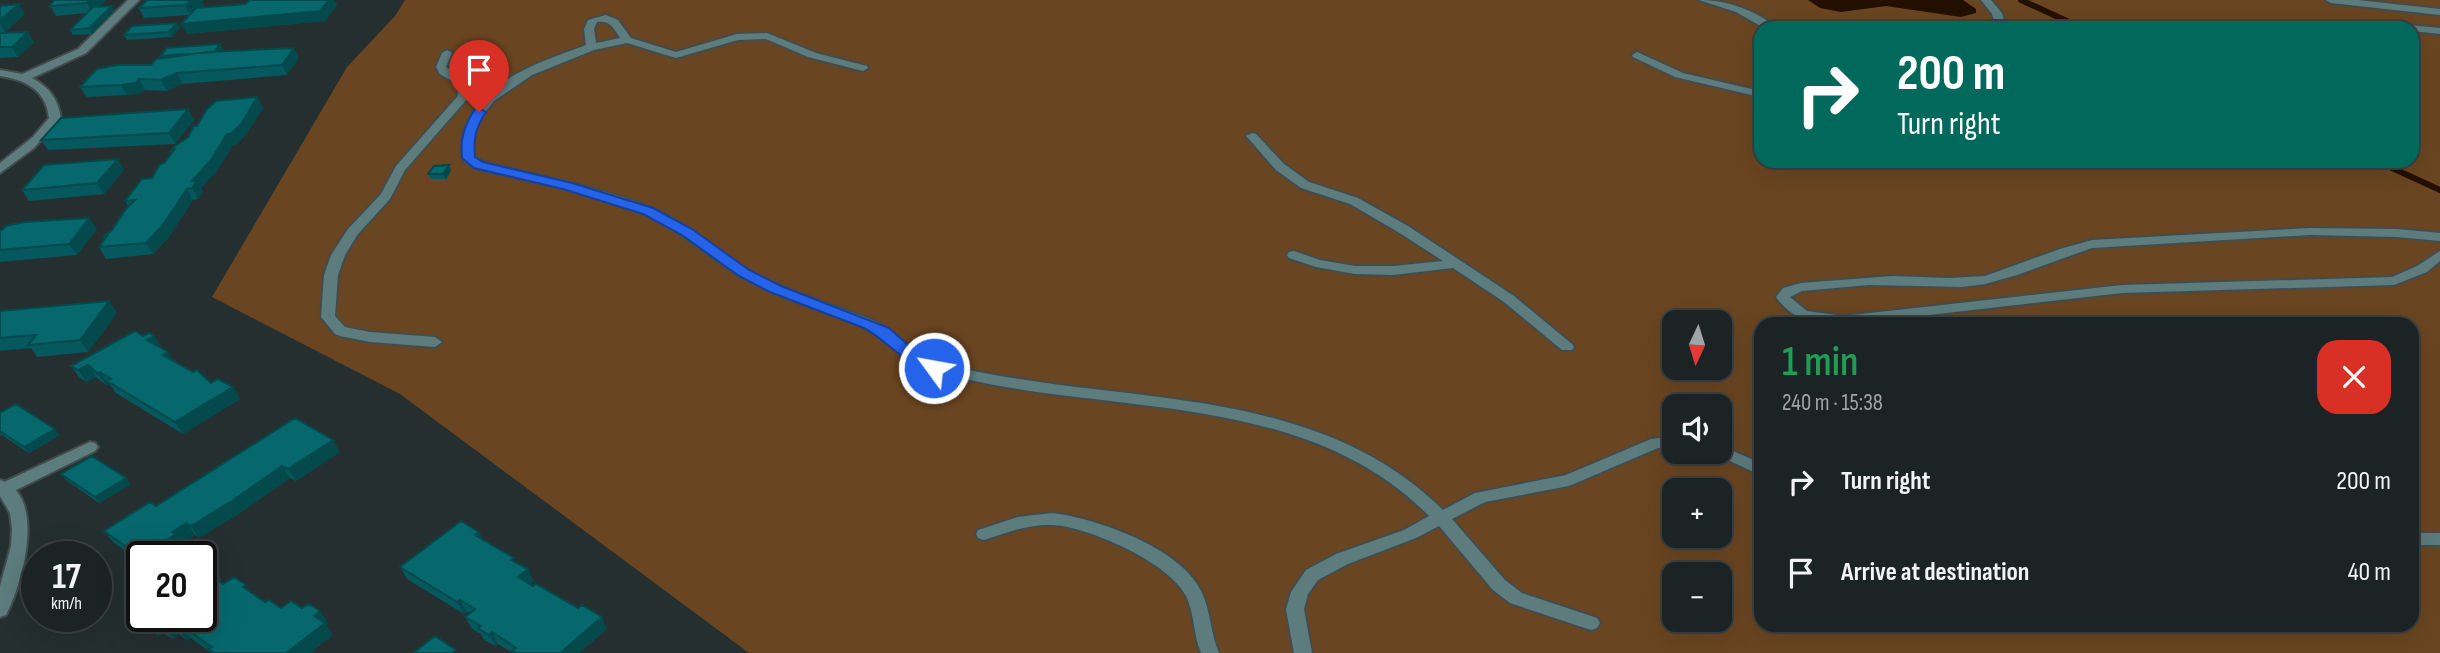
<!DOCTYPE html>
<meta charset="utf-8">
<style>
:root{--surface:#1c2324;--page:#292f31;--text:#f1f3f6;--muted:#a0a4a6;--line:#3a4041}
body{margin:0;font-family:"Sofia Sans Condensed",sans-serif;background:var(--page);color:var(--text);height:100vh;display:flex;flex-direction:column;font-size:26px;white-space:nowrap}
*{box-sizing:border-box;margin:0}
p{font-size:23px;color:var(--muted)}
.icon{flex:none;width:38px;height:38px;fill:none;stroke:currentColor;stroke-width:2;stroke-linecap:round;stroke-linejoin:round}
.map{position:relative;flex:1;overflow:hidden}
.details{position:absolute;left:1754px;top:317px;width:665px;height:315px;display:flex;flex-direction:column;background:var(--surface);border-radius:21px;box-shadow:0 7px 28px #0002,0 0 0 2px var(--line)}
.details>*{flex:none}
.banner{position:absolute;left:1754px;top:21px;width:665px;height:147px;border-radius:21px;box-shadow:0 7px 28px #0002,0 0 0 2px var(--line);background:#00695c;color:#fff;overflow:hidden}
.needle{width:46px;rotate:184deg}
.tools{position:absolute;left:1662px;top:310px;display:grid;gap:14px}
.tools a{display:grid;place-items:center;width:70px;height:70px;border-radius:14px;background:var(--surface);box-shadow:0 7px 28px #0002,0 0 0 2px var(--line);font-size:35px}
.speed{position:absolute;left:21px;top:541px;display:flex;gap:14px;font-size:35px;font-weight:700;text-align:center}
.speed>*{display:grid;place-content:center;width:91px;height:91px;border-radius:50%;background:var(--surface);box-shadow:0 7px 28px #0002,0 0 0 2px var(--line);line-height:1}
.speed small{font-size:18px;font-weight:400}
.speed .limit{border:4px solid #111;border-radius:10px;background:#fff;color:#111}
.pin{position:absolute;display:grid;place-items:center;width:60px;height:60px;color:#fff;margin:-72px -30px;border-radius:50% 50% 50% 0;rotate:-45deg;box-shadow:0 0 7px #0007}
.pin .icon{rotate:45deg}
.me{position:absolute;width:77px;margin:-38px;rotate:302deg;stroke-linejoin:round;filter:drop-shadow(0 0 5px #0008)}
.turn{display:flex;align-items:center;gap:24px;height:147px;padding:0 28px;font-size:32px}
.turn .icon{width:91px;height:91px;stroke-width:2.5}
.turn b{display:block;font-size:49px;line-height:60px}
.round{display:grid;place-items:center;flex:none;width:74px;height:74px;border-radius:21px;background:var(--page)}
.headline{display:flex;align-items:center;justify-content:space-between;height:119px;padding:0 28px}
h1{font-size:42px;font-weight:600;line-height:52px;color:#1e9e55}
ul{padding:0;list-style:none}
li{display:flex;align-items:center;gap:21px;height:91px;padding:0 28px}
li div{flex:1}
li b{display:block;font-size:26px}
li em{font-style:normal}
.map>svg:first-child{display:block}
.green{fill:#6a4521;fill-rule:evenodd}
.water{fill:#241000}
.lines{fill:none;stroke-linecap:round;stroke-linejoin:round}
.stream{stroke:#241000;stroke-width:6}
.service-casing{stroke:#434c4d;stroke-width:4}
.minor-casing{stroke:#434c4d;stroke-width:4}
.service{fill:#5d7c7d;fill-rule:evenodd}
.minor{fill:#5d7c7d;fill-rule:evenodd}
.wall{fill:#05595e}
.shaded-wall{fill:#04494c}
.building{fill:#06686d;stroke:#04494c;stroke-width:2}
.route{fill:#2563eb;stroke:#184099;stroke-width:2}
</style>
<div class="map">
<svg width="2440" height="653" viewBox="0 0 2440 653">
<rect width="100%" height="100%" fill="#252f30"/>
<!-- green -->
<path class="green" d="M405 0H2440V653H749L400 394 212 297 347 67 395 16ZM1760 28H2412V161H1760ZM1675 322H1720V368H1675ZM1760 324H2412V625H1760ZM1675 406H1720V452H1675ZM1675 490H1720V536H1675ZM1675 574H1720V620H1675Z"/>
<!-- water -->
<path class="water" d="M1808 0H1963L1976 9V13L1961 17 1886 6 1841 12 1820 8Z"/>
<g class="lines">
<!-- stream -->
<path class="stream" d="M2021 0 2082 28
M2377 161 2440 190"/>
<defs>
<path id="service" d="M1699 0C1726 0 1756 10 1777 28H1764L1736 12Z
M1981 0H1991L2002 13 2006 28H1996L1992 14Z
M2326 0H2358L2440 9V15L2331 3Z
M606 15 618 20 631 38 676 52 737 34 767 33 816 53 867 66 868 68 863 71 808 57 766 39 738 40 676 58 627 43 594 50 532 75 494 101 482 116 474 135V157L483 162C539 177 598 186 652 208 688 223 716 252 750 271 789 292 831 304 872 320 897 330 913 355 938 364 948 367 959 368 969 370 997 376 1025 380 1053 384 1190 402 1338 406 1443 510L1475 493 1566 475 1651 439 1675 436V446L1658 448 1569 486 1485 502 1452 519 1505 580 1522 593 1597 618 1600 623 1597 628 1591 630 1510 603 1493 590 1439 526 1416 538 1348 564 1318 580 1308 594 1304 609 1312 653H1294L1286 609 1291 592 1306 570 1336 554 1404 530 1429 516C1312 398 1135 413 984 383 967 379 949 377 932 372 904 364 888 337 862 326 821 310 779 298 740 276 707 257 679 228 643 213 589 191 531 182 475 168L464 161C460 149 462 135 467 124 485 78 544 61 586 45L584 29 588 20ZM597 22C610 20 614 28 620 38L596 43 594 29Z
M2379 22 2440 28V34L2412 31V28H2337L2342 25Z
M447 50 452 53 446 67 466 80 471 90 468 98 405 170 390 199 358 234 345 255 338 275 335 316 345 327 370 332 435 337 442 342 435 347 370 342 340 336 335 334 321 317 324 275 331 255 348 229 381 194 396 166 457 97 459 90 457 84 440 74 436 67 442 53Z
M1637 52 1683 73 1760 91V97L1675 77 1633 57 1632 55Z
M1252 133 1256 134 1284 164 1309 182 1358 198 1408 226 1514 296 1572 344 1574 347 1572 350H1562L1504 302 1453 268 1393 275 1355 274 1316 267 1289 258 1287 255 1289 252 1294 251 1320 260 1355 266H1393L1443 261 1398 232 1350 204 1301 188 1276 170 1248 138 1246 136Z
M2310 228 2397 229 2440 233V241L2397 237 2310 235 2092 248 2017 275 1985 284 1962 287 1869 285 1802 291 1790 297 1807 311 1843 316 2122 285 2392 277 2417 266 2440 251V261L2427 272 2394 285 2122 293 1849 324C1820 324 1794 323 1776 297L1783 288 1801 283 1892 276 1950 278 1985 276 2060 249 2092 240Z
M90 442 95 443 98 447 95 451 10 493 0 494V484Z
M1720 445 1760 463V475L1715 454 1713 452H1720Z
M1052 513C1096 518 1181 548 1201 591 1211 610 1210 633 1219 653H1201C1193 635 1195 614 1186 596 1170 563 1087 526 1052 525 1028 524 1006 533 984 540L978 538 976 534 978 530 1018 517Z
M2412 533H2440V545H2412Z"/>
<path id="minor" d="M128 0H139L86 53 32 78C49 87 58 99 61 118L34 148 0 173V163L33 137 49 118C46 90 26 80 0 76V70L22 74 78 49Z
M0 480C48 495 22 585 6 615L0 617V586L11 546 12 529 10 513 0 496Z"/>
</defs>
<!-- service casing -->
<use href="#service" class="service-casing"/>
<!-- minor casing -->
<use href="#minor" class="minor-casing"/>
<!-- service -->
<use href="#service" class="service"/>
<!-- minor -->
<use href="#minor" class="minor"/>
</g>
<!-- wall -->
<path class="wall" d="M106 0 99 7 114 11 92 34 73 35 70 30 86 13 56 16 50 6Z
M250 0H334L337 5 325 21 187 34 189 15 144 18 139 8 202 2 204 5 201 7 245 4Z
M0 6 25 14 5 32H0Z
M180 28 172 37 127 40 124 35Z
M0 33 34 42 18 57 0 58Z
M223 49 221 52 299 58 287 75 182 84 167 91 145 90 142 93 127 95 87 97 80 87 151 65 161 59 160 56Z
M257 97 263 108 247 133 237 144 233 145 217 171 201 188 203 192 198 199 193 200 169 237 153 254 106 259 99 247 105 240 103 237 112 230 128 206 125 201 152 178 197 126Z
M194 120 175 144 48 150 41 140Z
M118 159 124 170 104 194 29 201 22 190Z
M451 171 446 179H431L428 174Z
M97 229 77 255 0 262V230Z
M109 301 117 313 88 352 37 357 31 348 0 351V311Z
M143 336H154L162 348H161L173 361 211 383 233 387 240 399 183 434 116 393 110 385 109 384 106 385 96 377 87 382 79 377 71 366Z
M0 413 60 435 29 453 0 434Z
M295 418 340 452 296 481 290 478 240 513 199 538 195 535 183 543 185 547 167 556H142V563L113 542 104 531 156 506Z
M61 474 131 484 99 503 66 480Z
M484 540 517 563 534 581 530 584 607 629 579 653H513L498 644 496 646 484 640 481 634 472 629 465 617 470 613 467 612 464 614 407 579 400 567Z
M214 569 222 580 220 582 223 584 252 594 265 602 281 608H302L320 611 328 623 326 625 333 635 310 653H211L191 638 187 641 179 634 173 639 163 633 158 636 149 629 127 604 142 594V616Z"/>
<!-- shaded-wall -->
<path class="shaded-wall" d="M90 0H106L93 13 87 3Z
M192 0H204L202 2 204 5 190 15 185 5Z
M329 0H334L337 5 325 21 187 34 181 24Z
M19 4 25 14 5 32 0 24V20Z
M112 6 114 11 92 34 89 28Z
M177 23 180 28 172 37 169 32Z
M28 32 34 42 18 57 12 47Z
M220 44 223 49 217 58 214 52Z
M294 48 299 58 287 75 282 65Z
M177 73 182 84 167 91 161 80Z
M139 79 145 90 142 93 127 95 121 85Z
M257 97 263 108 247 133 237 144 233 145 217 171 201 188 203 192 198 199 192 188V181L227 134Z
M188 109 194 120 175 144 169 133Z
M118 159 124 170 104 194 97 183Z
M449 165 451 171 446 179 443 174Z
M187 189 193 200 169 237 153 254 146 243Z
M89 218 97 229 77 255 69 244Z
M109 301 117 313 88 352 80 340Z
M154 336 162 348 154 352 147 340Z
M168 352 176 364 163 355Z
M88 365 96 377 87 382 78 370Z
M100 372 109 384 106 385 98 374Z
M233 387 240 399 183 434 175 422Z
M55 429 60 435 29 453 24 447Z
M333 440 340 452 296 481 288 469Z
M282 466 290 478 240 513 199 538 191 526Z
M126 478 131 484 99 503 95 497Z
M187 523 195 535 183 543 185 547 167 556H142V559L138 555Z
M479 532 486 544 475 535Z
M214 569 222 580 216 585 207 573Z
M528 569 534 581 524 589 518 577Z
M460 600 467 612 464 614 457 602Z
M320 611 328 623 326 625 333 635 310 653H286L314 616Z
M602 617 607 629 579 653H560Z
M153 621 163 633 158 636 149 624Z
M170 623 179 634 173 639 163 627Z
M182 626 191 638 187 641 178 629Z
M492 632 498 644 496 646 489 635Z"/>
<!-- building -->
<path class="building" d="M54 0H90L87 3 50 6Z
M147 0H192L185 5 139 8Z
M250 0H329L320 11 181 24 196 8 245 4Z
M19 4 0 20V6Z
M112 6 89 28 70 30 93 7Z
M177 23 169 32 124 35 132 26Z
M28 32 12 47H0V33Z
M220 44 214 52 160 56 167 48Z
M294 48 282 65 177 73 161 80 139 79 136 83 121 85 80 87 97 69 117 65H151L156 59 208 52Z
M257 97 242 123 231 134H227L211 160 192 181H197L192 188 187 189 162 226 146 243 99 247 107 236 103 237 112 230 125 210 135 200 125 201 142 179 152 178 160 164 164 163 174 150 171 151 175 146 188 137 194 126H197L207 109 216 101Z
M188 109 169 133 41 140 61 118Z
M118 159 97 183 22 190 44 165Z
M449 165 443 174H428L434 166Z
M89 218 69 244 0 250V230H2L6 226 24 222Z
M109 301 80 340 28 345 36 335 0 338V311Z
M135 331 143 336 149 333 154 336 147 340 168 352 163 355 193 372 197 370 211 383 218 379 233 387 175 422 107 381 111 379 100 372 98 374 88 365 78 370 71 366Z
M16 404 55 429 24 447 0 431V413Z
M295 418 333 440 288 469 282 466 232 501 191 526 187 523 172 532 176 535 138 555 104 531 150 502 156 506Z
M92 456 126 478 95 497 61 474Z
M461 521 479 532 475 535 514 558 511 560 528 569 518 577 533 586 536 584 578 608 582 605 602 617 560 653H516L512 651 516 648 492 632 489 635 478 628 481 626 465 617 475 609 460 600 457 602 400 567Z
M201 560 214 569 207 573 223 584 234 577 246 585 243 587 265 602 269 600 281 608 291 601 302 608 309 604 320 611 314 616 325 623 286 653H214L208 649 212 647 182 626 178 629 170 623 163 627 153 621 149 624 139 618 142 616H201Z
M142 594V615L127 604Z
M435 636 456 650 452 653H413Z"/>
<!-- route -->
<path class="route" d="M479 108 486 112C476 127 473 139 475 157L483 162 572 183 653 208 692 229 749 270 781 286 889 328 917 353 942 368 934 374C906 366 888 341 864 328L770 292 739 276 682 235 643 214 563 189 474 168 462 158C460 138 464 126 475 109Z"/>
</svg>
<div class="tools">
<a><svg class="needle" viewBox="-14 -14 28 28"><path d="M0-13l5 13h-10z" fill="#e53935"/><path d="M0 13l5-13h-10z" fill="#a0a4a6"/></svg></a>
<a><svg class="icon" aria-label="sound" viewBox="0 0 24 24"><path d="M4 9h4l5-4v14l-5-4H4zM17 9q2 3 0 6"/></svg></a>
<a>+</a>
<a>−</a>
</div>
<div class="speed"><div>17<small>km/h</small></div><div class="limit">20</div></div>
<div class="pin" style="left:479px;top:112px;background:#d93025"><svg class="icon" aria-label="arrive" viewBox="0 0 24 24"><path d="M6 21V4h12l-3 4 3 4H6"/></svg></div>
<svg class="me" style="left:934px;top:368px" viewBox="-20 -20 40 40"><circle r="17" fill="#2563eb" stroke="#fff" stroke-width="3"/><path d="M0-11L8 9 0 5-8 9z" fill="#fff"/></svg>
<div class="banner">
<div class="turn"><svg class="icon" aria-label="right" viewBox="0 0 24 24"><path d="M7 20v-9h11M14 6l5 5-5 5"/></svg><div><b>200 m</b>Turn right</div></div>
</div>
<section class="details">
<div class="headline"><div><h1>1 min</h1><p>240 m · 15:38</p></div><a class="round" style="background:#d93025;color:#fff"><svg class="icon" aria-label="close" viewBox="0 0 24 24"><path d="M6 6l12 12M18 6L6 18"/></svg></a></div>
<ul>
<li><svg class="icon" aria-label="right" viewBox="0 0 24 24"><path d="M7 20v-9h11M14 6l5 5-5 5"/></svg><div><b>Turn right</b></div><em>200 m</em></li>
<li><svg class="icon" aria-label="arrive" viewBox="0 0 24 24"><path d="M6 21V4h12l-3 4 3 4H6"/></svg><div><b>Arrive at destination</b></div><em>40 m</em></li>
</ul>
</section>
</div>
